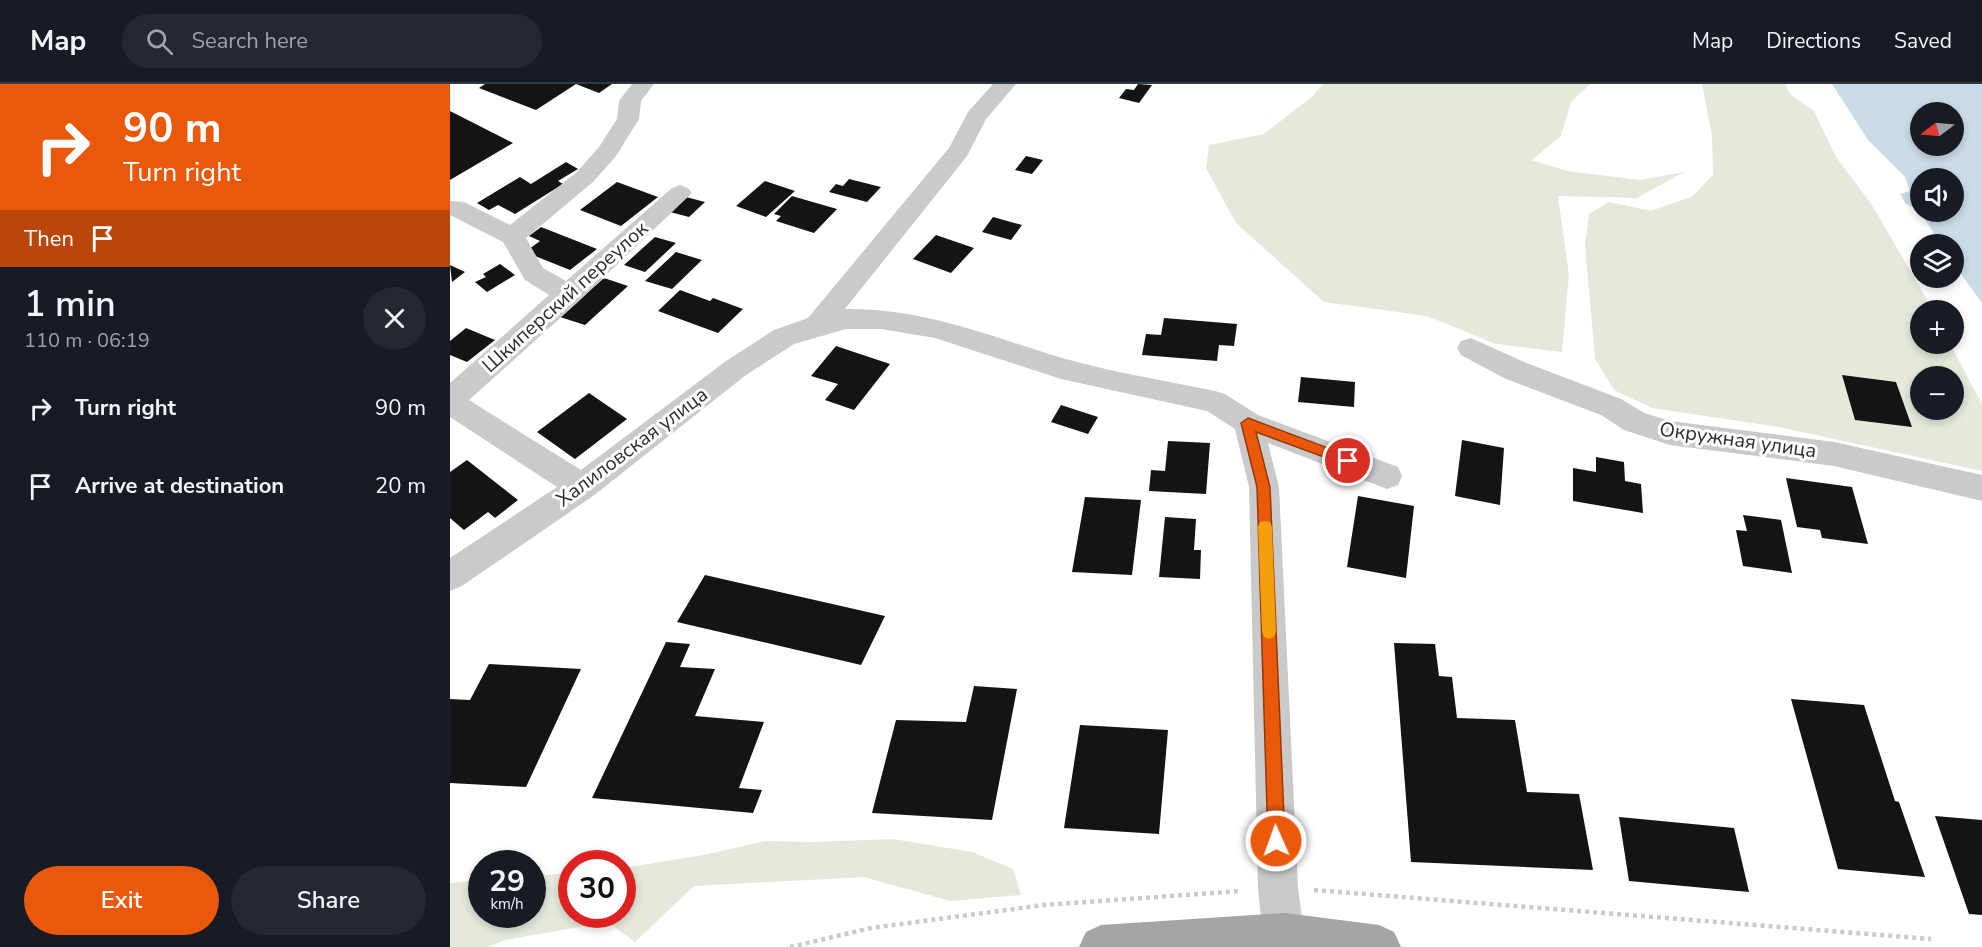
<!DOCTYPE html>
<meta charset="utf-8">
<style>
:root{--surface:#171b24;--page:#242831;--text:#f1f3f6;--muted:#9ea1a6;--line:#363941;--accent:#ea580c}
body{margin:0;font-family:"Nunito Sans",sans-serif;background:var(--page);color:var(--text);height:100vh;display:flex;flex-direction:column;font-size:22px;white-space:nowrap}
*{box-sizing:border-box;margin:0}
p{font-size:20px;color:var(--muted)}
.icon{flex:none;width:33px;height:33px;fill:none;stroke:currentColor;stroke-width:2;stroke-linecap:round;stroke-linejoin:round}
.map{position:relative;flex:1;overflow:hidden}
.sheet{display:flex;flex-direction:column;background:var(--surface);width:450px}
.sheet>*{flex:none}
.banner{background:#ea580c;color:#fff;overflow:hidden}
.needle{width:39px;rotate:254deg}
.controls{position:absolute;left:1460px;top:18px;display:grid;gap:12px}
.controls a{display:grid;place-items:center;width:54px;height:54px;border-radius:50%;background:var(--surface);box-shadow:0 3px 9px #0003;font-size:30px}
.speed{position:absolute;left:18px;top:766px;display:flex;gap:12px;font-size:30px;font-weight:700;text-align:center}
.speed>*{display:grid;place-content:center;width:78px;height:78px;border-radius:50%;background:var(--surface);box-shadow:0 3px 9px #0003;line-height:1}
.speed small{font-size:15px;font-weight:400}
.speed .limit{border:9px solid #d22;background:#fff;color:#111}
.pin{position:absolute;display:grid;place-items:center;width:51px;height:51px;color:#fff;margin:-26px;border:3px solid #fff;border-radius:50%;box-shadow:0 2px 6px #0007}
.me{position:absolute;width:66px;margin:-33px;rotate:358deg;stroke-linejoin:round;filter:drop-shadow(0 0 4px #0008)}
.turn{display:flex;align-items:center;gap:21px;height:126px;padding:0 24px;font-size:27px}
.turn .icon{width:78px;height:78px;stroke-width:2.5}
.turn b{display:block;font-size:42px;line-height:51px}
.then{display:flex;align-items:center;height:57px;padding:0 24px;background:#0003;gap:12px;font-size:22px}
.round{display:grid;place-items:center;flex:none;width:63px;height:63px;border-radius:32px;background:var(--page)}
.overview{display:flex;align-items:center;justify-content:space-between;height:102px;padding:0 24px}
h1{font-size:36px;font-weight:600;line-height:45px}
.action{display:flex;gap:12px;margin-top:auto;padding:12px 24px}
.action a{flex:1;height:69px;border-radius:36px;background:var(--accent);color:#fff;font-size:24px;font-weight:600;line-height:69px;text-align:center}
.action a+a{background:var(--page);color:var(--text)}
ul{padding:0;list-style:none}
li{display:flex;align-items:center;gap:18px;height:78px;padding:0 24px}
li div{flex:1}
li b{display:block;font-size:22px}
li em{font-style:normal}
header{display:flex;align-items:center;gap:36px;box-sizing:border-box;height:84px;padding:0 30px;background:var(--surface);border-bottom:2px solid var(--line)}
header strong{font-size:28px}
nav{display:flex;gap:33px;margin-inline-start:auto;font-size:21px}
.search{width:420px;height:54px;background:var(--page);display:flex;align-items:center;gap:15px;box-sizing:border-box;padding:0 21px;border-radius:33px;color:var(--muted);font-size:22px}
main{display:flex;flex:1;min-height:0}
.map>svg:first-child{display:block}
.green{fill:#e4e9dc;fill-rule:evenodd}
.water{fill:#cadde7;fill-rule:evenodd}
.building{fill:#141414}
.lines{fill:none;stroke-linecap:round;stroke-linejoin:round}
.path{stroke:#cacaca;stroke-width:4.5;stroke-dasharray:4 4;stroke-linecap:butt}
.minor{fill:#cacaca;fill-rule:evenodd}
.major{fill:#a5a5a5;fill-rule:evenodd}
.route{fill:#ea580c;stroke:#983908;stroke-width:1.5}
.slow{fill:#f59e0b}
.labels{text-anchor:middle;dominant-baseline:central;stroke-width:6;stroke-linejoin:round;paint-order:stroke}
.street-label{font-size:20px;fill:#2d2d2d;stroke:#fff}
</style>
<header>
<strong>Map</strong>
<div class="search"><svg class="icon" aria-label="search" viewBox="0 0 24 24"><circle cx="10" cy="10" r="6"/><path d="M15 15l6 6"/></svg>Search here</div>
<nav><a>Map</a><a>Directions</a><a>Saved</a></nav>
</header>
<main>
<section class="sheet">
<div class="banner">
<div class="turn"><svg class="icon" aria-label="right" viewBox="0 0 24 24"><path d="M7 20v-9h11M14 6l5 5-5 5"/></svg><div><b>90 m</b>Turn right</div></div>
<div class="then">Then<svg class="icon" aria-label="arrive" viewBox="0 0 24 24"><path d="M6 21V4h12l-3 4 3 4H6"/></svg></div>
</div>
<div class="overview"><div><h1>1 min</h1><p>110 m · 06:19</p></div><a class="round"><svg class="icon" aria-label="close" viewBox="0 0 24 24"><path d="M6 6l12 12M18 6L6 18"/></svg></a></div>
<ul>
<li><svg class="icon" aria-label="right" viewBox="0 0 24 24"><path d="M7 20v-9h11M14 6l5 5-5 5"/></svg><div><b>Turn right</b></div><em>90 m</em></li>
<li><svg class="icon" aria-label="arrive" viewBox="0 0 24 24"><path d="M6 21V4h12l-3 4 3 4H6"/></svg><div><b>Arrive at destination</b></div><em>20 m</em></li>
</ul>
<div class="action"><a>Exit</a><a>Share</a></div>
</section>
<div class="map">
<svg width="1532" height="863" viewBox="0 0 1532 863">
<rect width="100%" height="100%" fill="#fff"/>
<!-- green -->
<path class="green" d="M873 0H1140L1121 18 1111 52 1082 76 1117 87 1190 96 1234 88 1187 114 1108 112 1119 191 1112 268 1046 260 977 232 874 218 786 139 756 84 759 61 814 50 863 12Z
M1252 0H1335L1340 10 1364 27 1386 73 1422 121 1483 226H1470V260H1500L1532 320V387L1329 343 1202 324 1164 306 1145 275 1135 161 1139 130 1159 118 1201 127 1243 112 1263 91 1262 52ZM1470 292H1503V326H1470Z
M443 755 522 768 563 785 571 811 500 817 414 793 244 802 185 858 158 838 55 856 38 863H0V799L31 796 32 831H82L83 792 121 789 122 831H172L173 784 254 771 315 757 362 758Z"/>
<!-- water -->
<path class="water" d="M1382 0H1532V219L1503 179V160H1491L1470 128H1503V94H1470V127L1455 119 1450 110 1460 107 1455 93 1418 56ZM1470 28H1503V62H1470Z"/>
<!-- building -->
<path class="building" d="M35 0H162L149 9 126 0 86 26 29 4Z
M688 0 702 1 689 19 669 14 676 5 684 6Z
M0 27 63 59 0 96Z
M576 72 593 76 582 90 565 86Z
M116 78 128 85 108 97 113 100 65 130 48 121 39 126 27 119 70 93 81 100Z
M399 95 431 103 417 118 379 108 386 100 393 102Z
M315 97 345 107 316 133 286 122Z
M167 98 208 113 171 142 130 126Z
M342 112 387 125 364 149 326 137 331 132 324 130Z
M236 113 255 118 239 133 220 128Z
M543 133 572 141 561 156 532 148Z
M91 143 147 165 120 186 75 168 90 157 79 152Z
M486 151 524 164 501 189 463 175Z
M205 153 226 159 195 188 174 181Z
M226 168 252 176 222 205 195 197Z
M50 180 65 191 37 208 25 198 36 193 33 190Z
M0 181 15 188 2 198Z
M154 194 178 202 135 241 110 233Z
M230 206 260 217 263 214 293 225 268 249 208 227Z
M714 234 787 240 784 262 769 261 767 277 692 271 696 250 711 251Z
M16 244 45 256 17 278 0 271V257Z
M386 262 440 280 404 326 375 316 388 300 361 292Z
M1392 291 1446 298 1462 343 1405 336Z
M851 293 905 298 904 323 848 318Z
M139 309 177 335 125 375 87 348Z
M611 321 648 333 638 350 601 338Z
M1012 356 1054 364 1050 421 1005 412Z
M718 357 760 359 756 410 699 407 701 386 715 387Z
M1146 373 1174 378 1175 397 1191 400 1193 429 1123 417V384L1146 388Z
M17 376 68 416 45 434 38 428 14 446 0 434V388Z
M1336 394 1402 403 1418 460 1372 454 1370 446 1347 443Z
M908 412 964 422 956 494 897 483Z
M635 413 691 416 682 491 622 488Z
M1293 431 1331 436 1342 489 1293 482 1286 446 1297 447Z
M715 433 746 435 744 466H751L750 495 709 493Z
M255 491 435 532 411 581 227 538Z
M216 558 240 560 230 583 265 585 245 632 314 638 289 704 312 706 303 729 142 714Z
M944 559 985 560 989 592 1002 593 1007 634 1065 636 1077 708 1129 710 1143 786 961 778Z
M39 580 131 585 76 703 0 699V615L20 616Z
M524 602 567 605 542 736 422 729 446 636 516 638Z
M1341 615 1414 621 1445 717 1449 718 1475 793 1388 785Z
M630 641 718 646 709 750 614 744Z
M1485 732 1532 736V831L1519 830Z
M1169 733 1284 744 1299 808 1179 797Z"/>
<g class="lines">
<!-- path -->
<path class="path" d="M864 806 1481 855
M340 863 421 844 594 821 791 807"/>
<!-- minor -->
<path class="minor" d="M182 0H204L191 17 189 35 166 72 143 98 76 154 93 184 116 197 222 104 230 101 238 104 242 109 128 218 19 316 131 386 276 277 324 246 358 234 499 64 518 28 543 0H566L536 35 517 72 395 225C472 224 537 251 609 273 659 288 713 296 765 307L775 310 808 331 948 383 952 392 948 401 937 405 818 359 829 403 848 804 856 863H814L808 804 799 403 785 345 757 327 611 295 485 254 431 245H396L344 260 296 291 143 412 12 502 0 507V474L107 403 0 333V299L99 211 75 196 53 158 0 131V117L14 118 60 141 127 88 149 63 167 35 169 17Z
M1021 254 1074 278 1171 315 1194 329 1220 337 1384 358 1532 391V417L1384 382 1220 361 1174 346 1151 331 1054 294 1011 271 1007 264 1011 257Z"/>
<!-- major -->
<path class="major" d="M835 829 929 841 944 848 951 863H629L636 848 651 841Z"/>
</g>
<!-- route -->
<path class="route" d="M798 334 902 373 904 377 898 382 806 348 820 403 835 757 832 763 826 766 821 763 818 757 807 403 791 339Z"/>
<!-- slow -->
<path class="slow" d="M815 437 820 438 822 443 826 548 824 553 819 555 814 553 812 548 808 443 810 438Z"/>
<g class="labels">
<!-- street labels -->
<g class="street-label">
<text transform="translate(115 213) rotate(-42)">Шкиперский переулок</text>
<text transform="translate(1288 356) rotate(8)">Окружная улица</text>
<text transform="translate(182 363) rotate(-37)">Халиловская улица</text>
</g>
</g>
</svg>
<div class="controls">
<a><svg class="needle" viewBox="-14 -14 28 28"><path d="M0-13l5 13h-10z" fill="#e53935"/><path d="M0 13l5-13h-10z" fill="#9ea1a6"/></svg></a>
<a><svg class="icon" aria-label="sound" viewBox="0 0 24 24"><path d="M4 9h4l5-4v14l-5-4H4zM17 9q2 3 0 6"/></svg></a>
<a><svg class="icon" aria-label="layers" viewBox="0 0 24 24"><path d="M12 4l9 5-9 5-9-5zM3 14l9 5 9-5"/></svg></a>
<a>+</a>
<a>−</a>
</div>
<div class="speed"><div>29<small>km/h</small></div><div class="limit">30</div></div>
<div class="pin" style="left:898px;top:377px;background:#d93025"><svg class="icon" aria-label="arrive" viewBox="0 0 24 24"><path d="M6 21V4h12l-3 4 3 4H6"/></svg></div>
<svg class="me" style="left:826px;top:757px" viewBox="-20 -20 40 40"><circle r="17" fill="#ea580c" stroke="#fff" stroke-width="3"/><path d="M0-11L8 9 0 5-8 9z" fill="#fff"/></svg>
</div>
</main>
